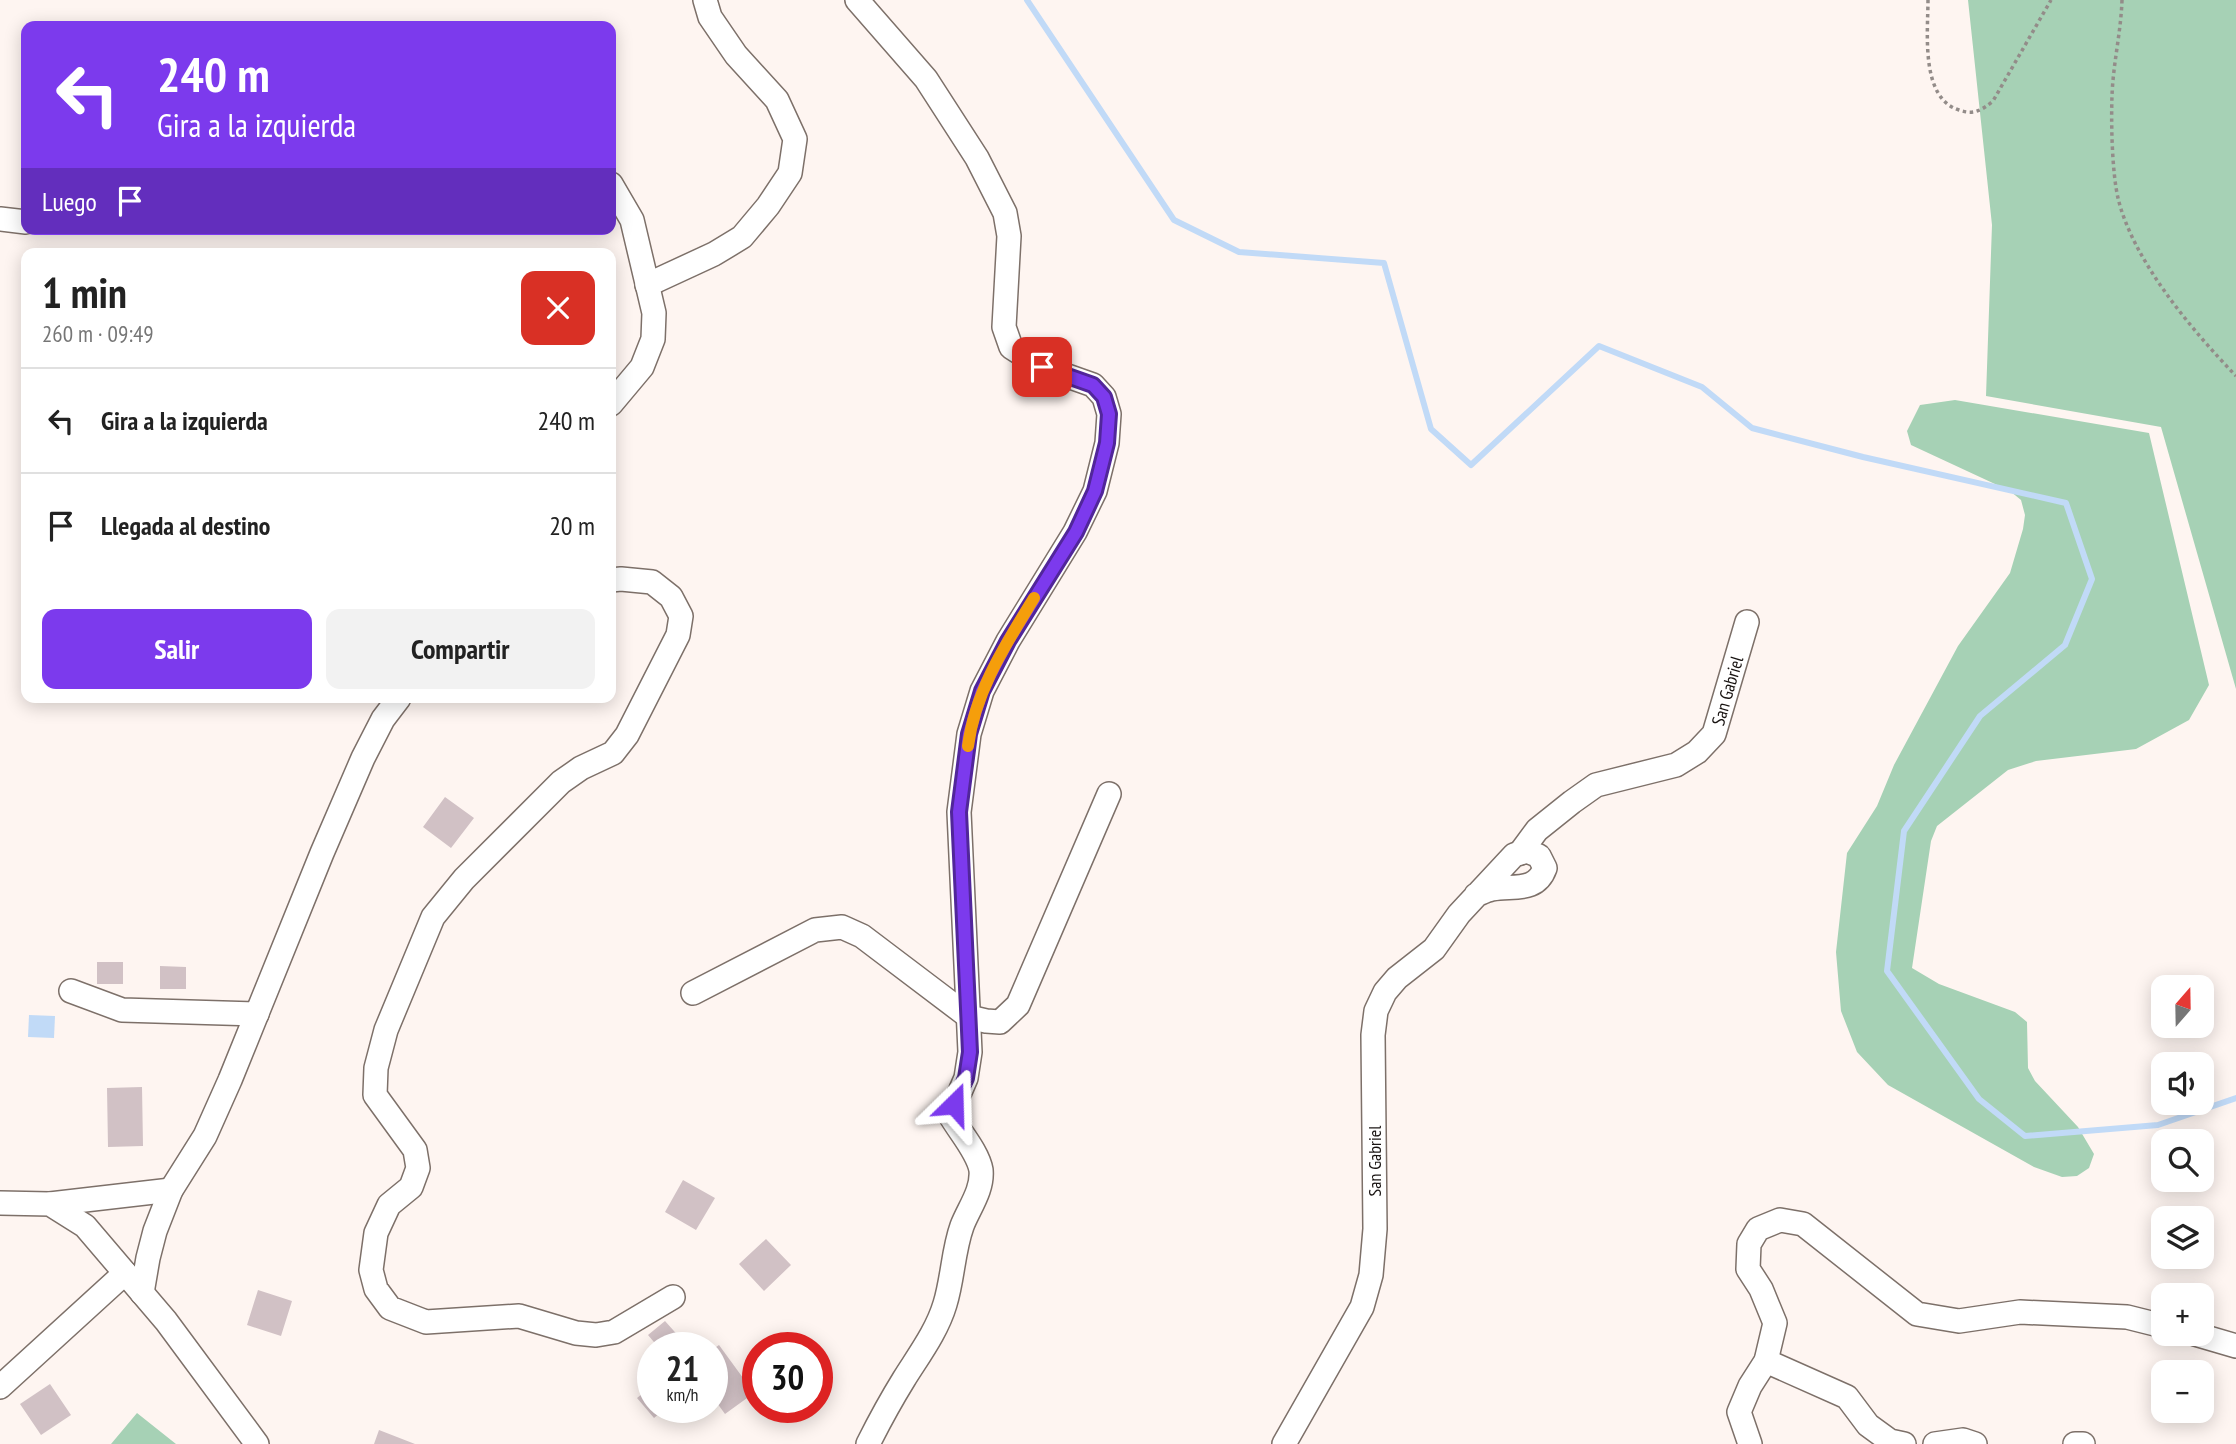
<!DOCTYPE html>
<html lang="es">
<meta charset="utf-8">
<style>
:root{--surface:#fff;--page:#f2f2f2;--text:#222;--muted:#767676;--line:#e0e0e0;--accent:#7c3aed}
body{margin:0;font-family:"PT Sans Narrow",sans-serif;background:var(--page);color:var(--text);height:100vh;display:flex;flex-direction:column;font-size:26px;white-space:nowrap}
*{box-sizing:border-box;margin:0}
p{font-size:23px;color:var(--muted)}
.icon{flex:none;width:38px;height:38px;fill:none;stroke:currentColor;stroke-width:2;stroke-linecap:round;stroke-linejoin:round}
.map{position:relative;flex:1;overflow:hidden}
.sheet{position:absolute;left:21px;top:248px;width:595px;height:455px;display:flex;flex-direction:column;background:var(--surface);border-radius:14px;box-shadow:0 4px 18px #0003}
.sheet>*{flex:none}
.guide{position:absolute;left:21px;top:21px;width:595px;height:214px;border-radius:14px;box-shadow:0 4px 18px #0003;background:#7c3aed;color:#fff;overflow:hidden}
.needle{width:46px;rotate:20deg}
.tools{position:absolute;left:2151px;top:975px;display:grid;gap:14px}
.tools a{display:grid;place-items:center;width:63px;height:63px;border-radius:14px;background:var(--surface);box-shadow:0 4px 18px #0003;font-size:35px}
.speed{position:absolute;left:637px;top:1332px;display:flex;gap:14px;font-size:35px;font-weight:700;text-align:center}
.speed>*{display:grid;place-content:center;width:91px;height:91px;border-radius:50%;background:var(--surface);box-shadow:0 4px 18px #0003;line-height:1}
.speed small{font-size:18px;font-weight:400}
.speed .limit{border:10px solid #d22;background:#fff;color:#111}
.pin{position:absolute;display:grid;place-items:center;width:60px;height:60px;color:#fff;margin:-30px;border-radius:14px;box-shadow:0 4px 10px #0006}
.me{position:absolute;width:77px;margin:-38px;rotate:22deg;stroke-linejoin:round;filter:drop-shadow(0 0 5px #0008)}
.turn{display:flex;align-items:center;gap:24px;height:147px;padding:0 21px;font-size:32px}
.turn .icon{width:91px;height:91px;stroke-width:2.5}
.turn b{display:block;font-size:49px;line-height:60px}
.then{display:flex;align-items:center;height:66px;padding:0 21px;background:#0003;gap:14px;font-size:26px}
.round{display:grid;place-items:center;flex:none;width:74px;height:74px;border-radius:14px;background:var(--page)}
.summary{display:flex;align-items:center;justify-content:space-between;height:119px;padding:0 21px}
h1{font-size:42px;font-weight:800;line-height:52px}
.primary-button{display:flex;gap:14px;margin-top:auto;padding:14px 21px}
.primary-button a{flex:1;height:80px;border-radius:14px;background:var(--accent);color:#fff;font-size:28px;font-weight:800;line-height:80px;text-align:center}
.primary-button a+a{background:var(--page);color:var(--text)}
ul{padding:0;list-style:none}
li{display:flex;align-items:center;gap:21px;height:105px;padding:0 21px;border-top:2px solid var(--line)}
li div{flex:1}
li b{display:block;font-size:26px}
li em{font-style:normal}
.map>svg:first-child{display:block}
.green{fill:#a6d1b5}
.water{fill:#c1daf7}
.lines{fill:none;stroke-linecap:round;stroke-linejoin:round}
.stream{stroke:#c1daf7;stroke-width:6}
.building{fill:#d1c1c5}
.minor-casing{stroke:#7d7069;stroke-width:26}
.path{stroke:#938c89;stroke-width:3.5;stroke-dasharray:3.5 3.5;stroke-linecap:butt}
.minor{stroke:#fff;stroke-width:23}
.route-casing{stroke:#51269a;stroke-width:18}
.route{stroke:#7c3aed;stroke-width:12}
.slow{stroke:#f59e0b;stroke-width:12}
.labels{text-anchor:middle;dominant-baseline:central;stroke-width:5;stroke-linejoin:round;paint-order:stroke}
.street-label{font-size:18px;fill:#181311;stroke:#fff}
</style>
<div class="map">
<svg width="2236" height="1444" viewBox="0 0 2236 1444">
<rect width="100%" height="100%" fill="#fef5f1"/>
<!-- green -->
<path class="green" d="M1968 0H2236V689L2161 427 1986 396 1992 225Z
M1955 400 2149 433 2209 685 2189 720 2136 749 2036 761 2008 770 1937 826 1931 841 1912 968 1939 984 2015 1012 2027 1022 2028 1068 2035 1081 2078 1127 2094 1154 2089 1168 2077 1176 2062 1177 2034 1167 1888 1085 1857 1052 1841 1011 1836 952 1847 853 1877 806 1894 765 1958 646 2010 573 2023 529 2025 515 2021 500 2010 491 1911 445 1907 431 1920 405Z
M137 1413 176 1444H111Z"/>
<!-- water -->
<path class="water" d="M29 1015 55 1016 54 1038 28 1037Z"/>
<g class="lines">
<!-- stream -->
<path class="stream" d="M1027 0 1174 220 1239 252 1384 263 1431 429 1471 465 1599 346 1702 387 1752 428 1863 457 2066 503 2092 579 2065 645 1980 716 1904 831 1887 971 1979 1099 2025 1136 2158 1125 2236 1098"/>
</g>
<!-- building -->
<path class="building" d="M445 797 474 818 451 848 423 827Z
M97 962H123V984H97Z
M160 966 186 967V989H160Z
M142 1087 143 1146 108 1147 107 1088Z
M683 1180 715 1198 696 1230 665 1212Z
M766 1239 791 1265 764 1291 739 1264Z
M258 1290 292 1301 281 1336 247 1325Z
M665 1321 682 1340 674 1348H659L648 1335Z
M719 1345 754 1393 725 1414 712 1396V1350Z
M50 1384 71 1415 41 1435 20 1404Z
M653 1385V1407H667L654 1418 637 1398Z
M379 1430 415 1444H374Z"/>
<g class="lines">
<defs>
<g id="minor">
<path d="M857 0 926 79 977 158 1005 213 1009 236 1004 327 1011 347 1042 367 1093 385 1104 397 1109 414 1107 443 1095 491 1075 532 1008 641 982 691 969 734 959 812 970 1052 966 1078 950 1115C959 1131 978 1152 981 1170 983 1190 969 1208 962 1226 953 1251 953 1278 945 1304 937 1331 919 1355 904 1379 891 1400 879 1422 868 1444"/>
<path d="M611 184 632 220 654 313 653 339 642 367 611 404"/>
<path d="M0 219 26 222"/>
<path d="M647 285 714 254 742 237 768 206 790 173 795 139 777 100 736 55 710 17 705 0"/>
<path d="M611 580 621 579 652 582 671 597 681 616 678 635 627 735 613 753 581 768 561 782 464 879 433 917 386 1030 376 1068 375 1095 415 1150 418 1168 411 1187 389 1205 376 1233 371 1270 376 1289 390 1308 426 1322 519 1316 576 1333 596 1335 614 1332 673 1297"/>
<path id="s1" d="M1520 853 1537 830 1572 802 1596 785 1676 765 1697 752 1714 734 1747 622"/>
<path d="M71 991 122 1010 257 1014"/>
<path d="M693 993 815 930 842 927 862 936 969 1017 986 1021 1000 1022 1018 1005 1109 794"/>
<path d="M0 1203 50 1204 85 1226 166 1321 257 1444"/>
<path d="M50 1204 171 1190"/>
<path d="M142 1293 148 1258 155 1231 171 1190 205 1136 230 1080 322 853 363 758 383 719 399 698"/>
<path d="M2195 1334 2236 1346"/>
<path d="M1766 1361 1847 1397 1868 1425 1890 1441 1904 1444"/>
<path d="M0 1387 125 1273"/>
<path d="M1284 1444 1362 1307 1371 1275 1375 1229 1373 1035 1376 1011 1385 992 1397 978 1434 949 1459 914 1514 855 1527 851 1539 856 1545 868C1536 893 1513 885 1492 889 1487 890 1481 893 1476 895"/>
<path d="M1750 1444 1739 1412 1750 1386 1766 1361 1775 1323 1761 1289 1748 1269 1749 1244 1758 1229 1780 1220 1803 1224 1917 1314 1959 1321 2020 1312 2127 1317 2163 1326"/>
<path d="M1935 1444 1963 1440 1975 1444"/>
<path d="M2075 1444H2083"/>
</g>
</defs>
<!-- minor casing -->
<use href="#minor" class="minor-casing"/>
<!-- path -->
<path class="path" d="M1928 0C1928 32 1920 98 1959 110 1973 115 1981 111 1993 101L2051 0
M2122 0C2121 32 2113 64 2112 96 2111 123 2112 172 2118 198 2133 261 2192 330 2236 376"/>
<!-- minor -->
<use href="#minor" class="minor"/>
</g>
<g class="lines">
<defs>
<path id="route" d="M954 1104 966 1078 970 1052 959 812 969 734 982 691 1008 641 1076 532 1095 491 1107 443 1109 414 1104 397 1093 385 1042 367"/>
</defs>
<!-- route casing -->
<use href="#route" class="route-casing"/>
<!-- route -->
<use href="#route" class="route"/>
<!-- slow -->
<path class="slow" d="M968 746C975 691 1006 644 1034 598"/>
</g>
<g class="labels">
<!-- street labels -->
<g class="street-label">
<text stroke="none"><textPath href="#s1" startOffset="280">San Gabriel</textPath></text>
<text transform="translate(1374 1161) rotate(-90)">San Gabriel</text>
</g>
</g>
</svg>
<div class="tools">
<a><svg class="needle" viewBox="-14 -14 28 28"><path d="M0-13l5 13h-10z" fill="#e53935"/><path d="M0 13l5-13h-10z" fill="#767676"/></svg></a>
<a><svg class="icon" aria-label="sound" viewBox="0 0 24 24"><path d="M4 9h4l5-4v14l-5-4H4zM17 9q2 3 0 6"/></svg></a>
<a><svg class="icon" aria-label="search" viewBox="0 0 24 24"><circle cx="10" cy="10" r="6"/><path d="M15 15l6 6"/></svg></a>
<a><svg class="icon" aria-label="layers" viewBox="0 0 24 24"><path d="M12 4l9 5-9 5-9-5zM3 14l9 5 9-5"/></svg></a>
<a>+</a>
<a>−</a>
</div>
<div class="speed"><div>21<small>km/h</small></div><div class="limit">30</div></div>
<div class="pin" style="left:1042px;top:367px;background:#d93025"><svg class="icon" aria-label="arrive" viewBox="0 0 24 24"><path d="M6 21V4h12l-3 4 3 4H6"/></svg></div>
<svg class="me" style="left:954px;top:1104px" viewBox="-20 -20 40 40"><path d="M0-17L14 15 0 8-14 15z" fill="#7c3aed" stroke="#fff" stroke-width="4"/></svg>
<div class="guide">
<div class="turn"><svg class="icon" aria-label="left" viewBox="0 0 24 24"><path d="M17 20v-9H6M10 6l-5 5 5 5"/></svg><div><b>240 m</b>Gira a la izquierda</div></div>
<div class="then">Luego<svg class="icon" aria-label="arrive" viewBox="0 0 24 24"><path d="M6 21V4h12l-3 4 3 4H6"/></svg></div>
</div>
<section class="sheet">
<div class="summary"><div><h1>1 min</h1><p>260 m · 09:49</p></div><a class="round" style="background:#d93025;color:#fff"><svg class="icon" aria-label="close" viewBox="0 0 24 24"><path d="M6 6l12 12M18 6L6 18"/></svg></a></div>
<ul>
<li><svg class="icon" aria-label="left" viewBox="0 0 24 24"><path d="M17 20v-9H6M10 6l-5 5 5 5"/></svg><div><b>Gira a la izquierda</b></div><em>240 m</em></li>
<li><svg class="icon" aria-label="arrive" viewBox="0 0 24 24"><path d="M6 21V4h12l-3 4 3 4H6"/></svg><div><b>Llegada al destino</b></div><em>20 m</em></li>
</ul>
<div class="primary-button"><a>Salir</a><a>Compartir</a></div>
</section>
</div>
